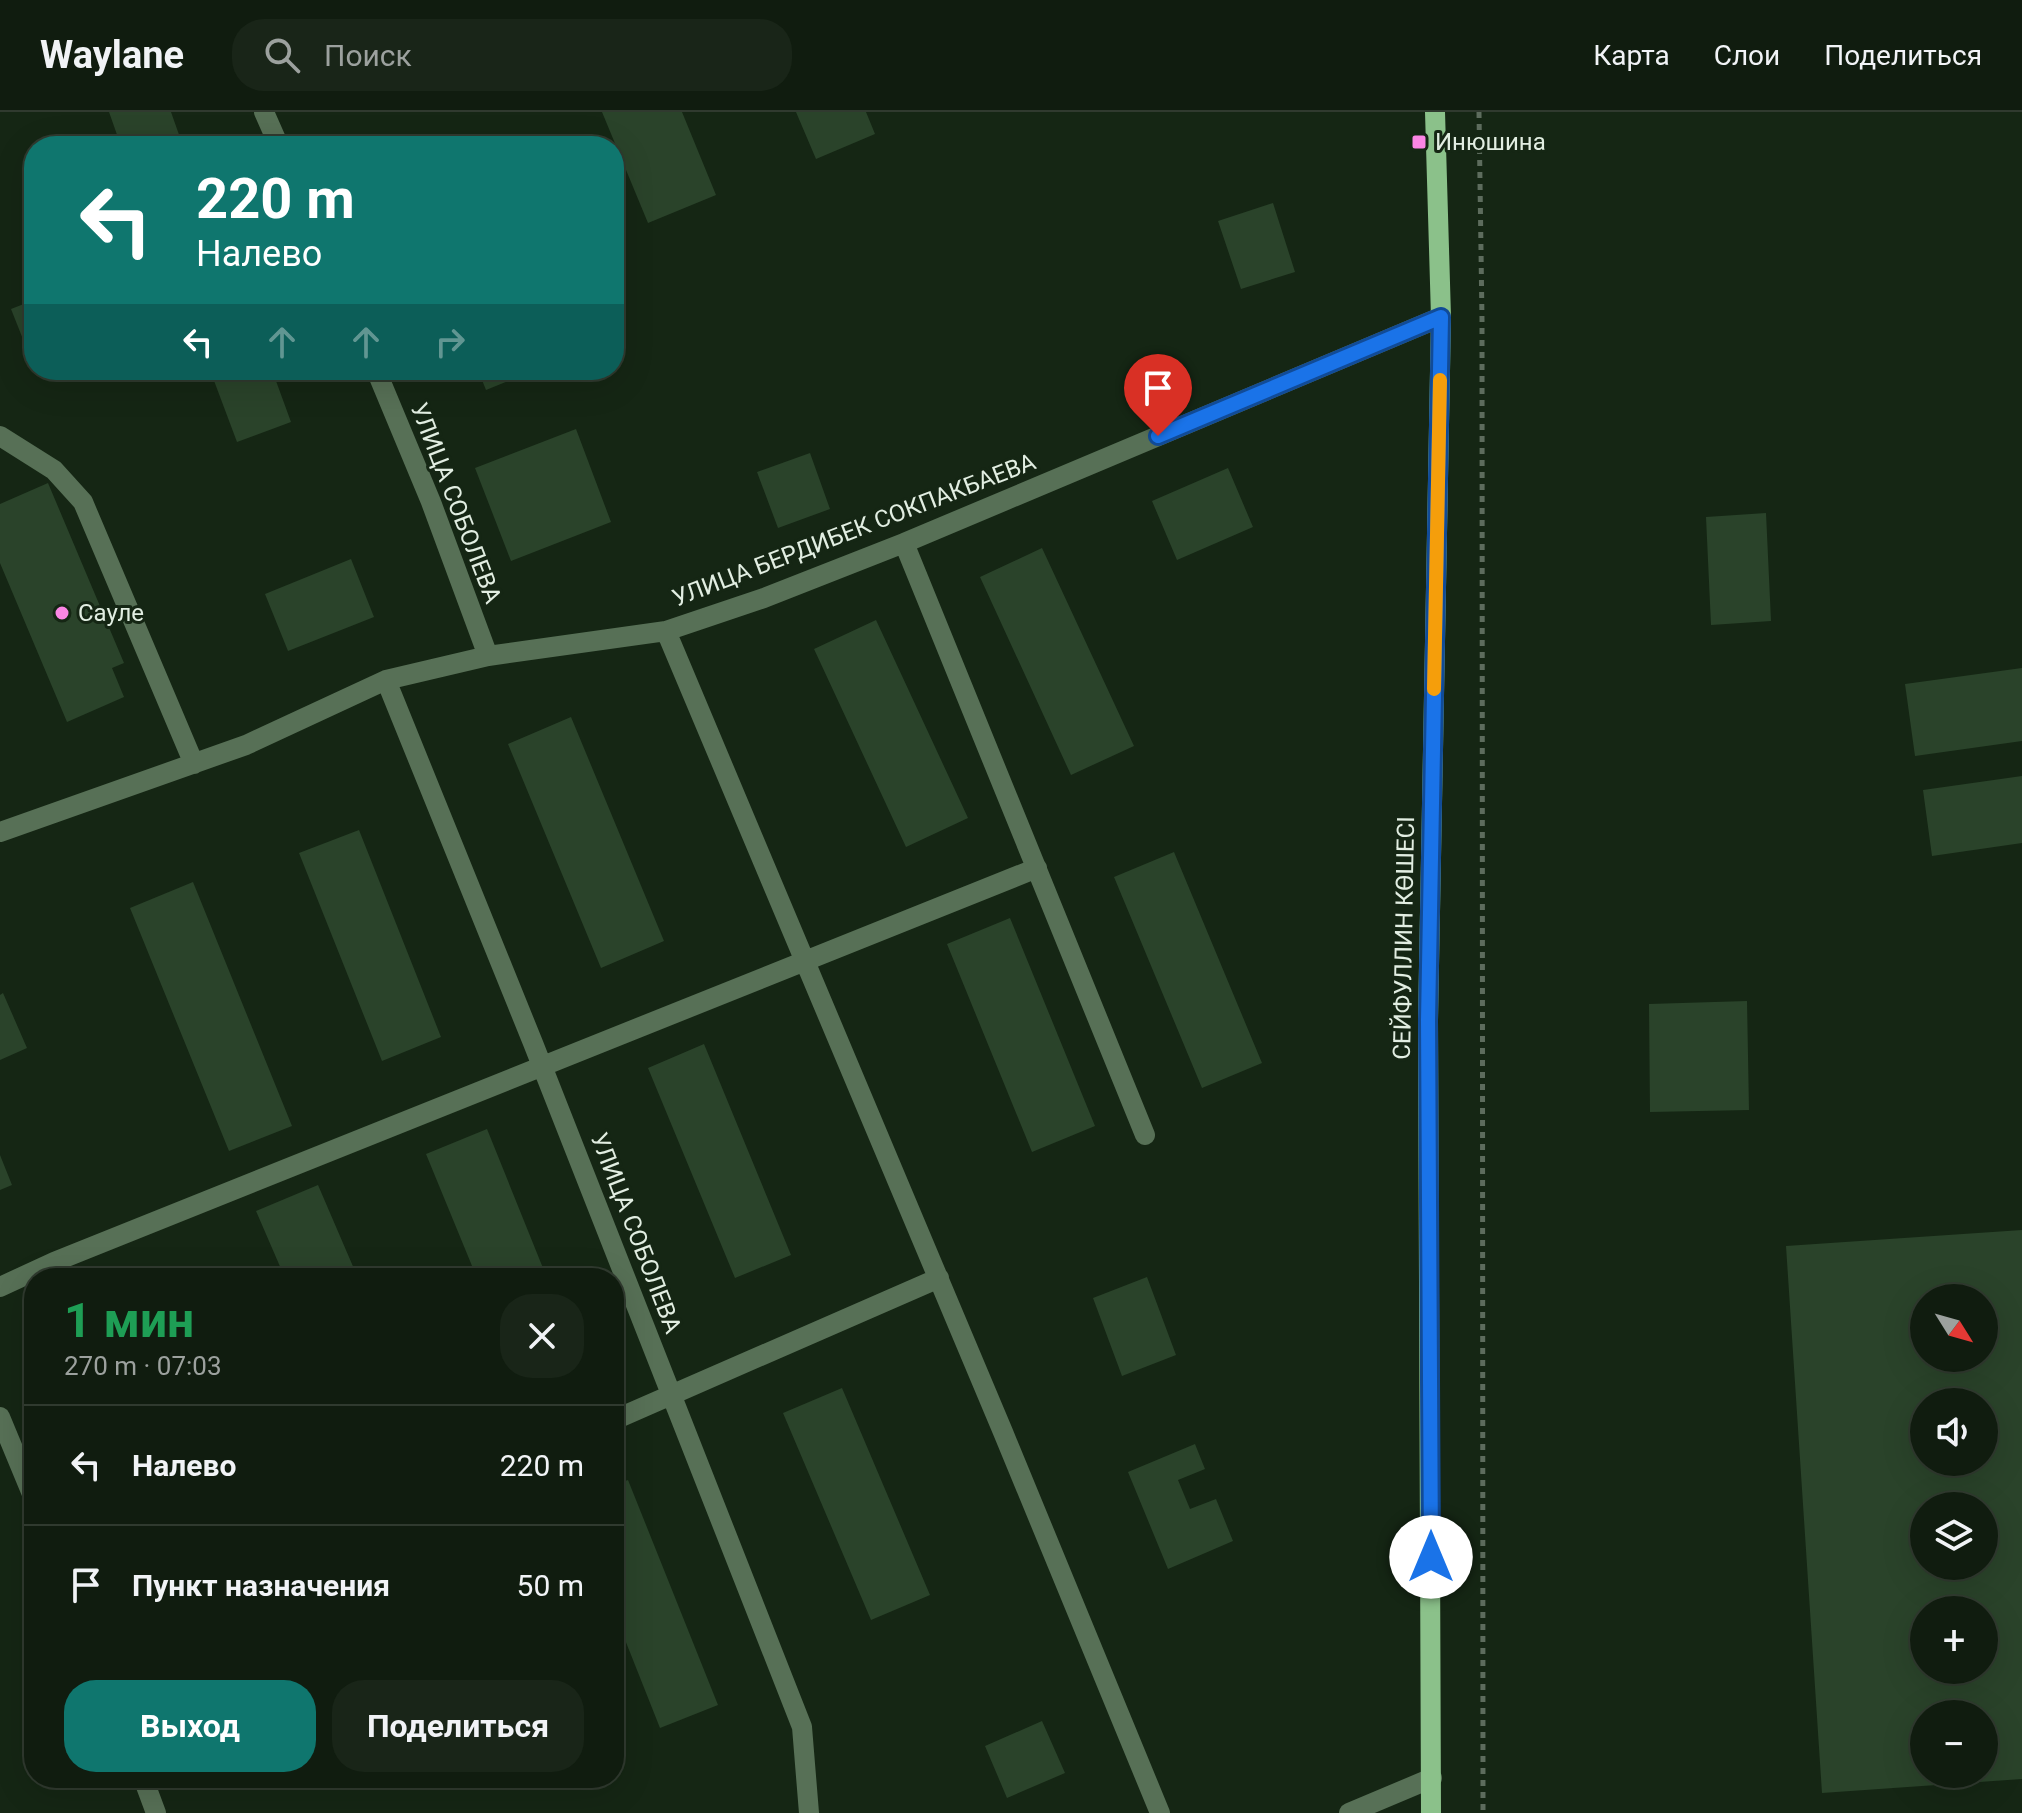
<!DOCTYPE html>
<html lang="ru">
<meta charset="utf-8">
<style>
:root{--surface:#101c0f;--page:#192518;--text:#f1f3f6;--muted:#9ca19e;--line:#303a2f;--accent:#0f766e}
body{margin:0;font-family:Roboto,sans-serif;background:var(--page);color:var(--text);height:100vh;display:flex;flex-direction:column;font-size:30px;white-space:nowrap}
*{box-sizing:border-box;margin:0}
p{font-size:26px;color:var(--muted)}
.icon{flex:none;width:44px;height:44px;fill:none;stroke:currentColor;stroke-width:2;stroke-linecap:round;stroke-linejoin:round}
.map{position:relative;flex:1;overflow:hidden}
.drawer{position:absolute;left:24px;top:1156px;width:600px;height:520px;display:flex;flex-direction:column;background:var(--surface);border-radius:32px;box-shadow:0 8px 32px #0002,0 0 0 2px var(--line)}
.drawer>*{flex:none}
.top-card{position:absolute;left:24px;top:24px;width:600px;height:244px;border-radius:32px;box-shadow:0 8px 32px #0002,0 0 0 2px var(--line);background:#0f766e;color:#fff;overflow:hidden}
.needle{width:52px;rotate:127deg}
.buttons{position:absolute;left:1910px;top:1172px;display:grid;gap:16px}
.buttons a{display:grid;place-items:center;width:88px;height:88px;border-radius:50%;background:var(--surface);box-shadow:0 8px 32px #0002,0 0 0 2px var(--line);font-size:40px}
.pin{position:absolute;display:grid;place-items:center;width:68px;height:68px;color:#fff;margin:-82px -34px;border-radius:50% 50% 50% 0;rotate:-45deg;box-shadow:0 0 8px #0007}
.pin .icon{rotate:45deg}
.me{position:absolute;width:88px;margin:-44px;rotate:0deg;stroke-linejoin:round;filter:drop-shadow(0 0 6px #0008)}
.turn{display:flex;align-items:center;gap:28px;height:168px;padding:0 40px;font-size:36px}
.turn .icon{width:104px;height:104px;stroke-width:2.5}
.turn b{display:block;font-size:56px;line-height:68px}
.lanes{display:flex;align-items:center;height:76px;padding:0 40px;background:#0003;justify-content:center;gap:40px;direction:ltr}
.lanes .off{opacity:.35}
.round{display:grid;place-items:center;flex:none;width:84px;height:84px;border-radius:32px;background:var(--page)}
.summary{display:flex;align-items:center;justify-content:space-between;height:136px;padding:0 40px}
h1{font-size:48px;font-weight:700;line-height:60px;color:#1e9e55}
.primary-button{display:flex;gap:16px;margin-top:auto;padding:16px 40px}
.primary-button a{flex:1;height:92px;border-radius:32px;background:var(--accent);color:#fff;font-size:32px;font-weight:700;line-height:92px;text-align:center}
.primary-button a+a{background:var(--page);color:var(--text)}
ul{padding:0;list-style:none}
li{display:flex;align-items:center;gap:24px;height:120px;padding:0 40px;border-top:2px solid var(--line)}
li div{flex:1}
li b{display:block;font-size:30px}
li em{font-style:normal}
header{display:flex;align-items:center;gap:48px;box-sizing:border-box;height:112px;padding:0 40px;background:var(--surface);border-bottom:2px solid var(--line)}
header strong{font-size:38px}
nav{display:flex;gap:44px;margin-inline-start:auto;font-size:28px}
.search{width:560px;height:72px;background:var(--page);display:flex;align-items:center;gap:20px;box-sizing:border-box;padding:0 28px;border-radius:32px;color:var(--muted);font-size:30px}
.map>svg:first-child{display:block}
.building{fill:#2a432a;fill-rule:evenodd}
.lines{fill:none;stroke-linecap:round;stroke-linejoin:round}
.path{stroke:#5d6c5d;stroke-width:5;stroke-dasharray:6 6;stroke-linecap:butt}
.minor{stroke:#577056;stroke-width:20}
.major{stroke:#8bc18a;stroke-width:20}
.route-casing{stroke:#114b97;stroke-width:20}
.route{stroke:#1a73e8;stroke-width:14}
.slow{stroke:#f59e0b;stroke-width:14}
.poi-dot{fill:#fb86e4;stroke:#152614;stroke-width:3}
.labels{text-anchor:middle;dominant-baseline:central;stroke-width:6;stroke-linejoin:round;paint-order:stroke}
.poi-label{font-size:24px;fill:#e2eee2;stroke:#152614;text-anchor:start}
.street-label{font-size:24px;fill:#e2eee2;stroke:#152614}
</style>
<header>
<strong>Waylane</strong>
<div class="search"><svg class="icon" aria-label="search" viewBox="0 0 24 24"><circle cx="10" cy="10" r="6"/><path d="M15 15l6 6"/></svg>Поиск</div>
<nav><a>Карта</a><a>Слои</a><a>Поделиться</a></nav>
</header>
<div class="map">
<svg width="2022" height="1701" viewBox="0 0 2022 1701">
<rect width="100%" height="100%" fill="#152614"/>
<!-- building -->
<path class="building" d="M109 0H171L183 34H121Z
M602 0H682L716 83 648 111Z
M796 0H866L875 22 816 47Z
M1273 91 1295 160 1241 177 1218 109Z
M34 188V255L11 197Z
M210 258H272L291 310 237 330Z
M478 258H535L486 278Z
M576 317 611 410 511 449 475 356Z
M810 341 830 397 778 416 757 360Z
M1228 356 1253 415 1177 448 1152 389Z
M48 371 124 551 112 556 124 585 67 610 0 451V392Z
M1766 401 1771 509 1711 513 1706 405Z
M1042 436 1134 634 1071 663 980 465Z
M351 447 374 505 288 539 265 482Z
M876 508 968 706 906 735 814 537Z
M2022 556V629L1915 644 1905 572Z
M571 605 664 829 601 856 508 632Z
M2022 664V731L1932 744 1923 678Z
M359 718 441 925 382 949 299 741Z
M1174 740 1262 951 1202 976 1114 765Z
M193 770 292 1014 229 1039 130 796Z
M1010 806 1095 1014 1032 1040 947 832Z
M3 881 27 936 0 948V883Z
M1747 889 1749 998 1650 1000 1649 892Z
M704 932 791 1143 735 1166 648 956Z
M487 1017 547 1166H477L426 1042Z
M0 1043 12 1073 0 1078Z
M318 1073 358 1166H285L256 1099Z
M2022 1118V1667L1822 1681 1786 1134ZM1924 1186H1984V1246H1924ZM1924 1290H1984V1350H1924ZM1924 1394H1984V1454H1924ZM1924 1498H1984V1558H1924ZM1924 1602H1984V1662H1924Z
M1147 1165 1176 1243 1122 1264 1093 1186Z
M842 1276 930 1483 871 1508 783 1301Z
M1195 1332 1205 1357 1178 1368 1190 1397 1216 1387 1233 1429 1168 1457 1128 1360Z
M628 1368 718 1593 660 1616 614 1500V1373Z
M1042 1609 1065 1661 1007 1686 985 1634Z"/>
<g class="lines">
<!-- path -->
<path class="path" d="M1479 0 1482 207 1483 1701"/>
<!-- minor -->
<path class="minor" d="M264 0 279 34
M376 258 431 390 488 544
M0 324 54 358 83 390 194 652
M904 431 1145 1023
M666 519 1003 1320 1160 1701
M386 568 533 931 802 1615 809 1701
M0 720 246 633 386 568 488 544 666 519 764 486 904 431 1441 205
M0 1175 54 1150 1037 756
M0 1305 34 1387
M614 1308 939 1166
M143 1666 156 1701
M1349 1701 1432 1666"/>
<!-- major -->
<path class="major" d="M1431 1701 1428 908 1441 205 1435 0"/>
</g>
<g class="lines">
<defs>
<path id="route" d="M1158 324 1441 205 1428 908 1431 1445"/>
</defs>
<!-- route casing -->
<use href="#route" class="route-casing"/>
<!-- route -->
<use href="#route" class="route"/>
<!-- slow -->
<path class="slow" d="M1434 577 1440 268"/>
</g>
<!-- markers -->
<g class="poi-dot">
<rect x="1411" y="22" width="16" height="16" rx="4"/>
<circle cx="62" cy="501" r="8"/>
</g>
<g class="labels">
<!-- poi labels -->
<g class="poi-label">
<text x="1435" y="30">Инюшина</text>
<text x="78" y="501">Сауле</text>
</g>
<!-- street labels -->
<g class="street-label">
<text transform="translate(456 391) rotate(69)">УЛИЦА СОБОЛЕВА</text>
<text transform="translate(854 418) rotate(-21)">УЛИЦА БЕРДИБЕК СОКПАКБАЕВА</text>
<text transform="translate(1404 826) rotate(-89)">СЕЙФУЛЛИН КӨШЕСІ</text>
<text transform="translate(636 1121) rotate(69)">УЛИЦА СОБОЛЕВА</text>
</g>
</g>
</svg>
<div class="buttons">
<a><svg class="needle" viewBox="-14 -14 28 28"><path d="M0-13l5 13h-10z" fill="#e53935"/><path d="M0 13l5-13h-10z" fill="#9ca19e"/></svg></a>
<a><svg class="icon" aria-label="sound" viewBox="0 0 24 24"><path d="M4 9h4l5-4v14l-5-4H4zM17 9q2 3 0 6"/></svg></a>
<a><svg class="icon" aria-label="layers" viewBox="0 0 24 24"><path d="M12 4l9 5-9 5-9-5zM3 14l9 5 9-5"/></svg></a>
<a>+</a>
<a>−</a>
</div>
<div class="pin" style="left:1158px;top:324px;background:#d93025"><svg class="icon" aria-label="arrive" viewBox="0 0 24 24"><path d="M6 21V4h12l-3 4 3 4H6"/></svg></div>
<svg class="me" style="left:1431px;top:1445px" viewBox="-20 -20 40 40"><circle r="19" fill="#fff"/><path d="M0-13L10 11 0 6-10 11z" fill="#1a73e8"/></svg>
<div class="top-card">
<div class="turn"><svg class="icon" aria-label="left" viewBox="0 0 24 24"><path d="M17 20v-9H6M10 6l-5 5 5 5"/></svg><div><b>220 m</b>Налево</div></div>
<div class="lanes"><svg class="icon" aria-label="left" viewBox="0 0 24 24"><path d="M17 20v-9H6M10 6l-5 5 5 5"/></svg><svg class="icon off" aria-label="ahead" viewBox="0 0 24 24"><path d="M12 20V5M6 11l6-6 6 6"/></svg><svg class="icon off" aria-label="ahead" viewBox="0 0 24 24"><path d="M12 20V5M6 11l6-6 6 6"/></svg><svg class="icon off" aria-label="right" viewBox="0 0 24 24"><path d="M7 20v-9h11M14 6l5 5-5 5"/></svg></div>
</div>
<section class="drawer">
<div class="summary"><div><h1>1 мин</h1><p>270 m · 07:03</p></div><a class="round"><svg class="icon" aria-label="close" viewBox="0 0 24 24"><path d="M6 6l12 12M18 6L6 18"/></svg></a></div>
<ul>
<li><svg class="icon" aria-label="left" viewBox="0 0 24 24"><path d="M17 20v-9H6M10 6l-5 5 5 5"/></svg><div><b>Налево</b></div><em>220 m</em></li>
<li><svg class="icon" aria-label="arrive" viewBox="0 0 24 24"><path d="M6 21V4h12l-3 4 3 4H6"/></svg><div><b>Пункт назначения</b></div><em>50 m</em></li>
</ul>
<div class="primary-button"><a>Выход</a><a>Поделиться</a></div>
</section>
</div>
